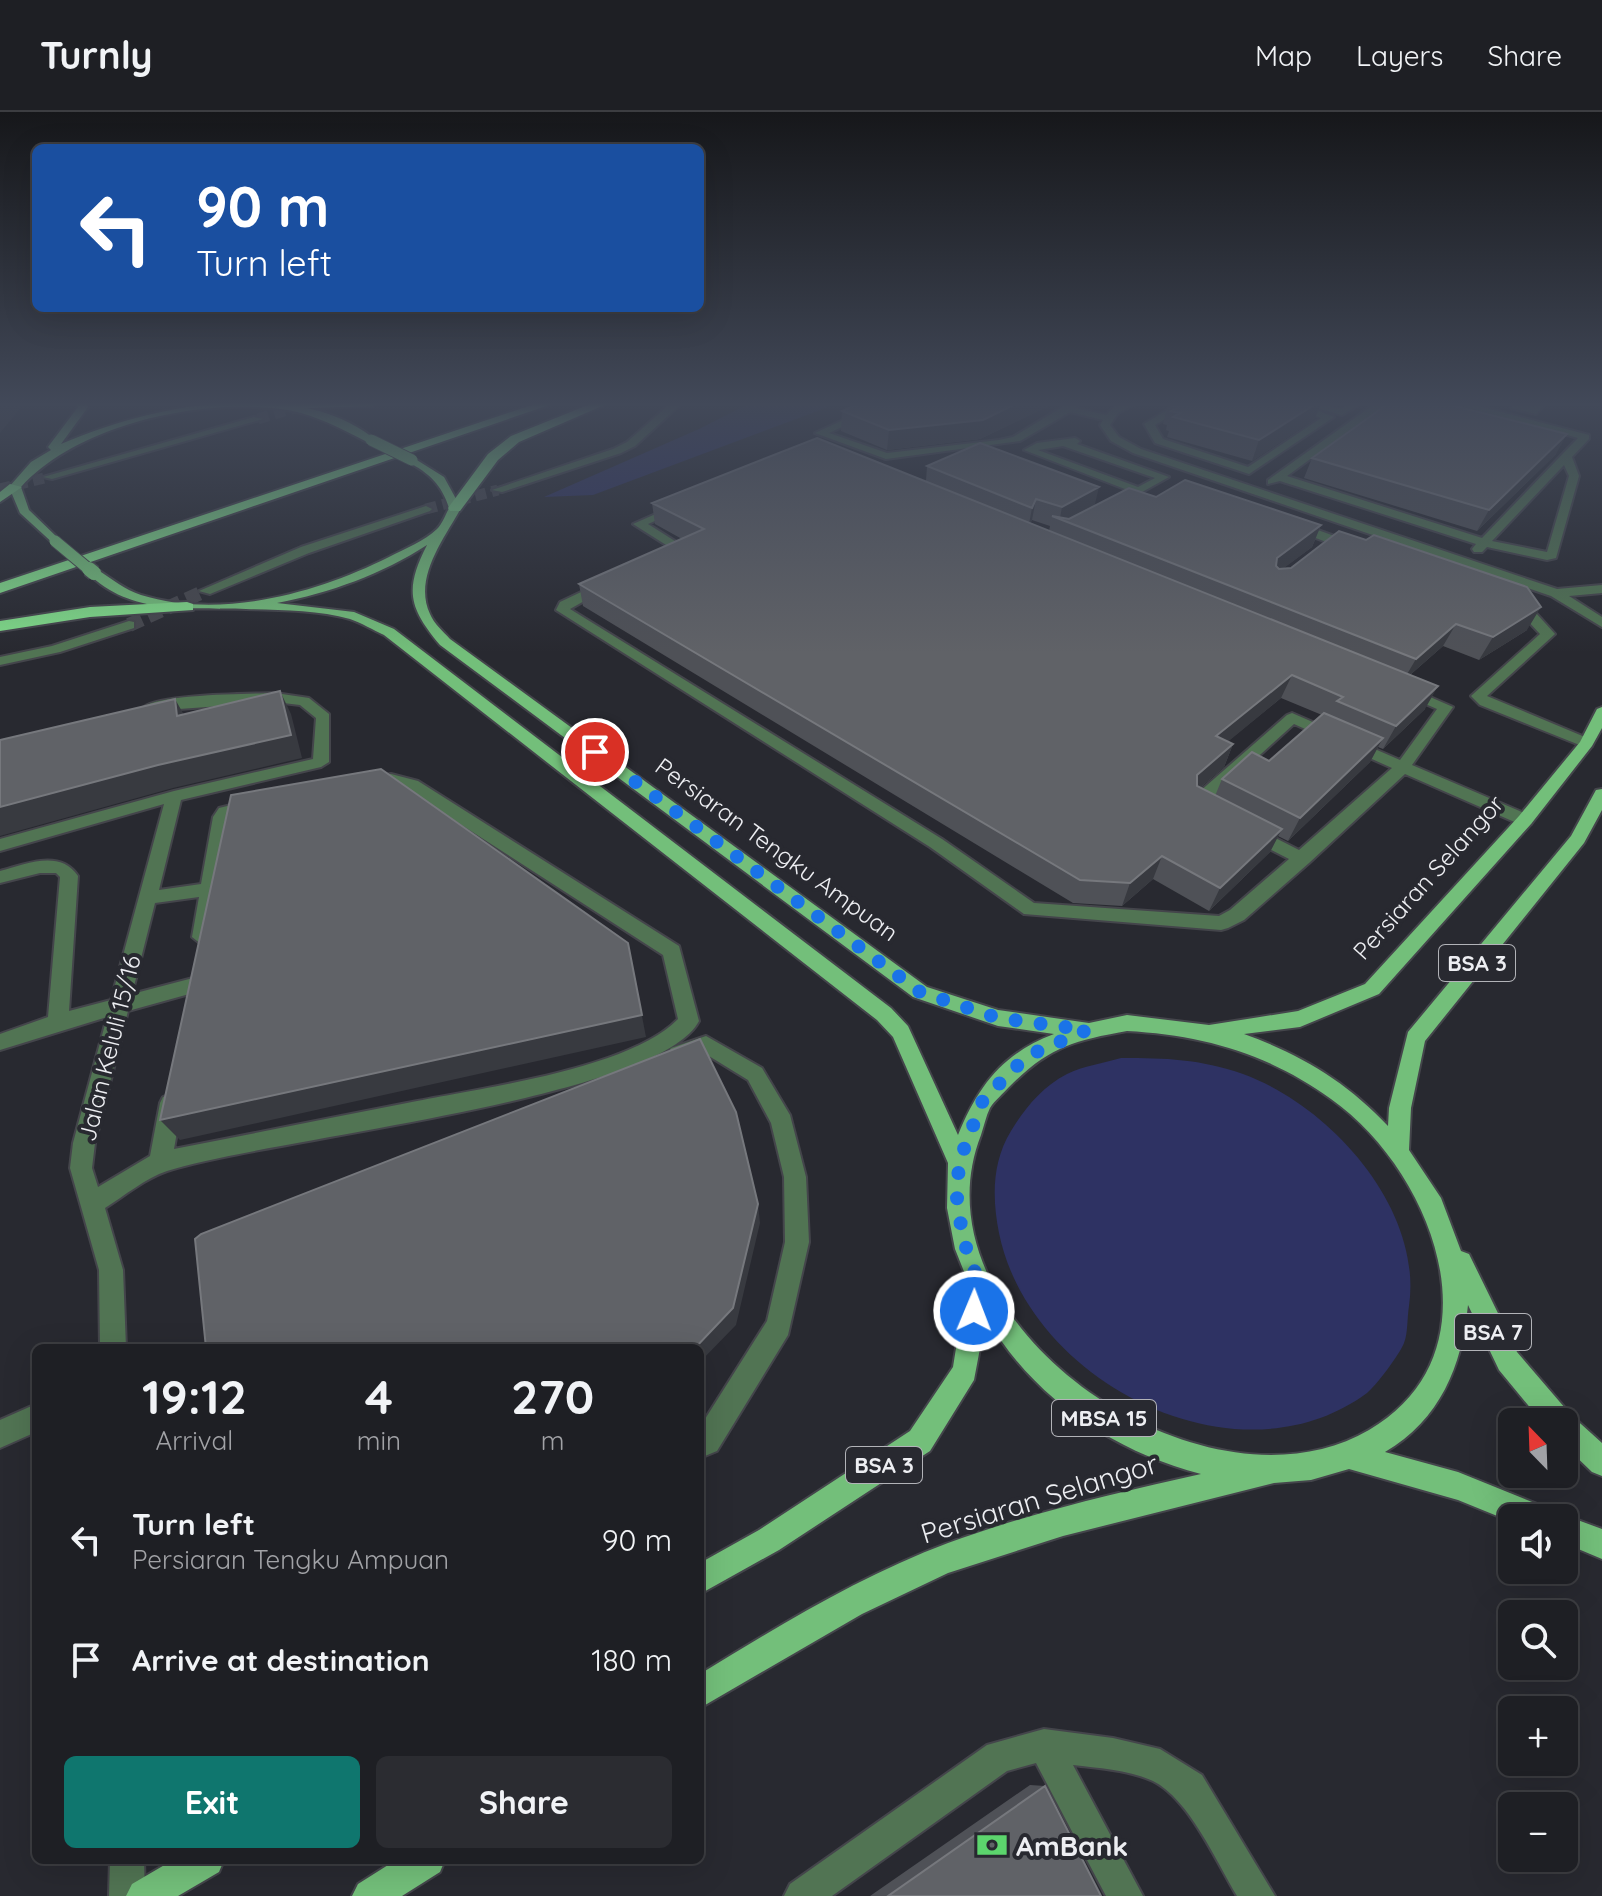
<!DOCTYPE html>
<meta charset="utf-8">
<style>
:root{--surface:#1e1f24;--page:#2b2c31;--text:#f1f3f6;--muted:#a1a2a6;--line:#3c3d41;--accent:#0f766e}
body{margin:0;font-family:Quicksand,sans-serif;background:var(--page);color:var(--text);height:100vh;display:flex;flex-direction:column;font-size:30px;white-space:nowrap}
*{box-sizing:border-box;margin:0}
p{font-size:26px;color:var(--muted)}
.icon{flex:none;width:44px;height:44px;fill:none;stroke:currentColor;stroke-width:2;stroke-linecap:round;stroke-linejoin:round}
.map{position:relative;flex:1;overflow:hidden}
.drawer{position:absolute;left:32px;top:1232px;width:672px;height:520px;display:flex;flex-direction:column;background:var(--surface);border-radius:12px;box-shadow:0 8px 32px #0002,0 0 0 2px var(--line)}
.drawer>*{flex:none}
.hud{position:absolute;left:32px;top:32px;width:672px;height:168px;border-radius:12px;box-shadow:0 8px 32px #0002,0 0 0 2px var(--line);background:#1a4fa0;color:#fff;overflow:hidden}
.needle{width:52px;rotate:337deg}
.buttons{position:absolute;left:1498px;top:1296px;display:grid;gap:16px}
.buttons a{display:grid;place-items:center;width:80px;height:80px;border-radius:12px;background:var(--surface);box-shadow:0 8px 32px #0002,0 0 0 2px var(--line);font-size:40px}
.pin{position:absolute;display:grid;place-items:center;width:68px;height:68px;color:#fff;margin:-34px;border:4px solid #fff;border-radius:50%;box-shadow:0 2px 8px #0007}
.me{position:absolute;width:88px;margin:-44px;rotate:1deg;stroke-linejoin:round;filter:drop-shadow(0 0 6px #0008)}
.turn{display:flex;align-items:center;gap:28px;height:168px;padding:0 32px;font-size:36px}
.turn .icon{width:104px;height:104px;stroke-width:2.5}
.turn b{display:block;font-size:56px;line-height:68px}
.eta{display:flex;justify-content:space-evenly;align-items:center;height:136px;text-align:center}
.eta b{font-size:48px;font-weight:800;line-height:56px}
.cta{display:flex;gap:16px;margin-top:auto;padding:16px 32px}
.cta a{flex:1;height:92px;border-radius:12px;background:var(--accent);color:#fff;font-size:32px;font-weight:800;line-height:92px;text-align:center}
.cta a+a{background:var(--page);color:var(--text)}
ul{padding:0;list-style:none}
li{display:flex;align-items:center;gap:24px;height:120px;padding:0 32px}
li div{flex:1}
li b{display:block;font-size:30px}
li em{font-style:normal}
header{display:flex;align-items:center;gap:48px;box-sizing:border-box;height:112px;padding:0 40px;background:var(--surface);border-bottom:2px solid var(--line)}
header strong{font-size:38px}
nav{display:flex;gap:44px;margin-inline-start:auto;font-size:28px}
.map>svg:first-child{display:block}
.green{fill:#2e3263}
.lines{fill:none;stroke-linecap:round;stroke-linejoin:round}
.minor-tunnel-far1{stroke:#46474d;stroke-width:11;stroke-dasharray:11 6;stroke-linecap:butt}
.minor-tunnel{stroke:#46474d;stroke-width:14;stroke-dasharray:14 7;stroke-linecap:butt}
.minor-casing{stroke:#44454b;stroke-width:4}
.major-casing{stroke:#44454b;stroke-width:4}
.highway-casing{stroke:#44454b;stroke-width:4}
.minor{fill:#517453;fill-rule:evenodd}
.major{fill:#73bf7a;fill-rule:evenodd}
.highway{fill:#80dc89;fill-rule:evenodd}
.major-bridge-far1-casing{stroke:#44454b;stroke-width:13;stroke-linecap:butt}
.major-bridge-casing{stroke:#44454b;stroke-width:17;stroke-linecap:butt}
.major-bridge-far1{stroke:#73bf7a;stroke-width:11}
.major-bridge{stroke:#73bf7a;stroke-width:14}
.wall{fill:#4f5157;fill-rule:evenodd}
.shaded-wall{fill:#383a40}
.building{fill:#606267;stroke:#76787d;stroke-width:2}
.route{stroke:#1a73e8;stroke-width:14;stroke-dasharray:0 25.2}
.labels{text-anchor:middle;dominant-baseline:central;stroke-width:8;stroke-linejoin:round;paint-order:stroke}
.shield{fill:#282930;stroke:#b2b3b8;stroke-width:2}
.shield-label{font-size:22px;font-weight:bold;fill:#edeef2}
.street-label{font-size:24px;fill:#edeef2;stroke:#282930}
.near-street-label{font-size:28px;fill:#edeef2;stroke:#282930}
.near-poi-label{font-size:28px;font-weight:bold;fill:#edeef2;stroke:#282930;text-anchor:start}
</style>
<header>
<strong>Turnly</strong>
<nav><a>Map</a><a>Layers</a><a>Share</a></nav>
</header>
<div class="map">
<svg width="1602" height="1784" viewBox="0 0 1602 1784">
<rect width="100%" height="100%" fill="#282930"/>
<!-- green -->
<path class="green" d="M750 291H839L593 383 544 385 699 317Z
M1121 946C1166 946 1200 947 1243 962 1331 994 1423 1097 1409 1194 1407 1206 1408 1221 1404 1231 1400 1242 1375 1275 1367 1281 1237 1377 1029 1270 999 1121 992 1086 992 1050 1011 1019 1025 996 1042 975 1067 962 1083 954 1104 951 1121 946Z"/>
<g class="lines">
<!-- minor-tunnel-far1 -->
<path class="minor-tunnel-far1" d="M258 307 310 291
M0 377 48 365
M426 397 498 378"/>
<!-- minor-tunnel -->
<path class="minor-tunnel" d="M129 513 205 479"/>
<defs>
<path id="minor" d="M671 291H682L635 334 621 341 502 380 492 378 613 337 627 330Z
M880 291H893L829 321 887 341 999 328 1013 325 1069 291H1079L1075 296 1107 303C1113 292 1125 291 1137 291L1118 301 1110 313 1119 325 1141 337 1557 477 1602 473V481L1569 484 1602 505V515L1551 484 1133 341 1111 329 1100 313 1103 308 1070 300 1020 329 886 347 815 321Z
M1179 291H1191L1155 313 1163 327 1248 355 1321 306 1286 291H1299L1334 305 1249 362 1155 331 1144 312Z
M1313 291 1341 297 1350 291H1362L1342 303 1313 295Z
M1376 291H1387L1287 364 1482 426 1578 326 1452 291H1467L1589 323V327L1572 345 1579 364 1556 446 1547 448 1487 435 1482 440H1474L1472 437 1476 432 1280 369 1268 372V368ZM1564 353 1569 364 1547 440 1492 429Z
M1514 291 1533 295 1536 291H1546L1536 302 1511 296Z
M254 305 263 307 52 367 43 365Z
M1075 326 1080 329 1077 332 1169 365 1117 394 1113 393V389L1130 379 1024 338 1037 331ZM1063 334 1155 366 1138 375 1038 338Z
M676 393 680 394V398L648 412 689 438 672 447 666 443 674 438 633 412Z
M426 394 432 397 430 399 309 441 210 482 199 479 301 435Z
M1293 409 1337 425 1339 428 1329 431 1289 416 1287 413Z
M598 472 609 475 570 497 942 727 1034 791 1219 804 1230 798 1289 747 1244 724 1241 720 1244 716H1256L1299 738 1392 656 1294 612 1207 691 1212 696 1210 700C1202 702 1193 699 1188 692L1190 688 1287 603 1292 601 1400 648 1437 597 1400 581 1398 578 1405 574 1453 595 1412 653 1531 704 1533 708 1531 712H1519L1405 662 1309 751 1244 808 1228 816 1221 818 1024 802 930 735 556 498 560 490Z
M1514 486 1525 489 1555 522 1487 584 1592 628V634H1582L1480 593 1471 584 1540 522 1515 495 1509 493V487Z
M129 509 134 510V516L60 540 0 553V545L52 534Z
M275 581 309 586 329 602V650L321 655 181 688 159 778 201 772 213 705 219 696 252 688 260 693 258 697 229 706 208 830 201 832 192 825 199 785 155 791 132 882 193 866 200 869 203 874 200 879 128 899 95 1031 92 1056 98 1075 150 1044 160 991 163 985 171 982 179 985 182 991 174 1037C252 1022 329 1006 407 991 476 977 631 957 678 907L663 843 406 677 391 672 368 674V666L391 662 418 669 679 834 699 909C658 988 264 1027 167 1059 146 1066 124 1084 105 1096L123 1158 126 1236H100L99 1158 70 1056 73 1031 107 905 0 938V922L48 905 60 765 56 761H40L0 771V759C26 752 60 737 78 764L69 899 111 888 164 692 0 739V727L174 679 313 647 316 606 300 593 275 590 151 599 144 595C160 582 250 582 275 581Z
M706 924 762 956 790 1003 806 1065 809 1130 788 1223 717 1339 700 1346V1315L767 1209 785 1130 784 1065 771 1011 748 968 704 941 678 950 671 948 668 942 671 936Z
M36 1292V1320L0 1336V1308Z
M1044 1617 1113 1626 1160 1637 1202 1663 1275 1784H1237C1216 1749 1189 1687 1153 1669 1129 1658 1098 1656 1073 1653L1143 1784H1106L1036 1651 1007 1659 832 1784H784L790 1772 987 1633Z
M110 1748H144L145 1784H109Z"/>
<path id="major" d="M75 291H85L88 295 61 332C148 294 295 262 376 328L367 330C342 317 316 303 288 298 204 285 79 311 21 375L29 398 61 429 55 433 20 401 9 375 31 350 51 338 48 335 78 295Z
M412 345 444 365 461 396C444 427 413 466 430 502 434 512 443 519 450 527L927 875 998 898 1089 911 1127 903 1209 913 1298 899 1365 872 1519 704 1580 630 1597 597 1602 595V616L1592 634 1531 712 1379 882 1300 915 1244 922C1300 942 1347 970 1388 1014L1389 996 1408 920 1571 724 1596 678 1602 677V698L1584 731 1425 929 1411 996 1409 1038 1441 1086 1461 1139 1469 1142 1517 1240 1571 1303 1602 1331V1364L1592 1360 1564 1333V1310H1542L1499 1258 1468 1193C1462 1254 1440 1308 1385 1340L1458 1360 1547 1396 1551 1406H1512V1410L1458 1388 1349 1357 1311 1368 1274 1371 1063 1424 948 1461 862 1502 700 1596V1562C780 1513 860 1464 948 1431 1030 1401 1116 1381 1201 1362 1112 1339 1032 1285 986 1205L974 1268 930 1339 779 1438 700 1482V1451L759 1418 910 1319 953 1255 967 1167 955 1137 947 1096 948 1051 893 925 877 908 384 523C373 518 362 511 350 507 318 498 279 498 246 497 191 495 130 504 88 461L98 458C112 467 125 478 141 483 221 508 317 481 389 445 404 437 425 429 437 417 442 412 446 402 449 396 442 373 429 361 408 350L407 348ZM427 433C404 478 409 496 440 533L913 885 998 914 1054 922C1003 941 978 974 958 1023L908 914 891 896 394 517 354 500 277 491C330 481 382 462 427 433ZM1127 919C1203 923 1269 942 1331 987 1433 1059 1503 1240 1369 1318 1202 1415 908 1210 981 1023 984 1014 986 1004 990 996 995 988 1003 982 1009 975 1049 935 1072 929 1127 919Z
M1564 1403 1602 1417V1447L1564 1431V1406H1556Z
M173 1748H224L219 1760 178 1784H126L132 1772Z
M396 1748H445L440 1760 402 1784H352L358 1772Z"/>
<path id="highway" d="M284 291H379L373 294 280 297 278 295Z
M538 291H555L0 481V471Z
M593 291H609L519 330 498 348 460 399H450L448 396 488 342 511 324Z
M10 372 22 375 0 390V380Z
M187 490 193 492V498L90 505 0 519V509L90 495Z"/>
</defs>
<!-- minor casing -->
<use href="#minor" class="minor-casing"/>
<!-- major casing -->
<use href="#major" class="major-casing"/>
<!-- highway casing -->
<use href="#highway" class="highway-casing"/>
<!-- minor -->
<use href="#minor" class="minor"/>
<!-- major -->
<use href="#major" class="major"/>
<!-- highway -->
<use href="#highway" class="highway"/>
<defs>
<path id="major-bridge-far1" d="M371 328 412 348
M55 429 91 459"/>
<path id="major-bridge" d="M89 457 94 461"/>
</defs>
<!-- major-bridge-far1 casing -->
<use href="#major-bridge-far1" class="major-bridge-far1-casing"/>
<!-- major-bridge casing -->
<use href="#major-bridge" class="major-bridge-casing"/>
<!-- major-bridge-far1 -->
<use href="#major-bridge-far1" class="major-bridge-far1"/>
<!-- major-bridge -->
<use href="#major-bridge" class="major-bridge"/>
</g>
<!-- wall -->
<path class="wall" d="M861 291H1055L980 327 887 338 841 319 842 299Z
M1326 291H1345L1340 294Z
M1168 292 1315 307 1252 349 1167 325 1169 319 1166 318 1167 313 1163 312Z
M1556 342 1477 419 1304 366 1312 346Z
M927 354 1094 394 1156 385 1321 413 1312 435 1282 457 1527 518 1479 548 1443 534 1410 563 1425 597 1383 637 1378 635 1370 650 1288 729 1278 724 1270 740 1209 799 1153 767 1122 794 1073 791 583 494 579 472 682 427 655 412 652 391 926 369ZM1032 408 1050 414 1049 419 1030 411ZM1281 586 1322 603 1269 649 1222 667 1215 684 1200 676 1224 655 1233 632 1228 629Z
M1030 1673 1045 1674 1101 1784H870Z"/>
<!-- shaded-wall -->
<path class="shaded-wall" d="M4 291H25L0 321V295Z
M1018 291H1055L980 327 887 338 889 318Z
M1317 291H1321L1315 307 1252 349 1259 328Z
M1567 322 1556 342 1477 419 1489 398Z
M1099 375 1094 396 1068 410 1060 406 1062 395Z
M1036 387 1032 408 1028 417 1032 396Z
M1321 413 1312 435 1268 468 1277 446Z
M1541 495 1527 518 1479 548 1493 525Z
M1456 512 1443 534 1403 569 1416 547Z
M1292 563 1281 586 1207 647 1216 624Z
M1438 574 1425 597 1383 637 1396 614Z
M280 579 291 602 302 646 173 676 0 724V695Z
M175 587 188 610 177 604Z
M1383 626 1370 650 1288 729 1300 706Z
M1233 632 1224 655 1188 686 1197 663Z
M1282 717 1270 740 1209 799 1220 776Z
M1162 744 1153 767 1122 794 1130 771Z
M628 831 646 925 180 1028 160 1008Z
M758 1092 760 1111 736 1213 700 1250V1236H695Z"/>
<!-- building -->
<path class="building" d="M861 291H1018L983 308 889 318 842 299Z
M1171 291H1317L1259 328 1173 305 1180 301 1171 299 1178 295 1168 292Z
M1389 291H1443L1567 322 1489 398 1312 346Z
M817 326 1438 574 1396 614 1337 589 1343 585 1292 563 1216 624 1233 632 1197 663V674L1282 717 1220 776 1162 744 1130 771 1080 768 579 472 704 417 652 391Z
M980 331 1099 375 1062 395 1036 387 1032 396 927 354Z
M1185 368 1321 413 1277 446 1276 454 1279 457 1291 456 1339 419 1366 428 1374 423 1527 475 1541 495 1493 525 1456 512 1416 547 1052 404 1069 407 1129 376 1156 385Z
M280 579 291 623 158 653 0 695V628L175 587 177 604Z
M1324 601 1383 626 1300 706 1222 667 1252 640 1269 649Z
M381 657 628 831 642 903 160 1008 231 683Z
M700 927 736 1000 758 1092 733 1196 695 1236H206L195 1127 201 1122Z
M1045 1674 1101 1784H888Z"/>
<!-- sky -->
<linearGradient id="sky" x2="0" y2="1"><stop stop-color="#16171a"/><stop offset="0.54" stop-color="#424959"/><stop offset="1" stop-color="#424959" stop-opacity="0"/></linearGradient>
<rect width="1602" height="541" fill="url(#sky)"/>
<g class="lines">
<!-- route -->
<path class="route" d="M595 640 920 880 998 906 1087 918 1027 944 983 988 959 1050 957 1087 963 1127 978 1169 974 1199"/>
</g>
<!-- icons -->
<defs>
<symbol id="bank-bare" viewBox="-9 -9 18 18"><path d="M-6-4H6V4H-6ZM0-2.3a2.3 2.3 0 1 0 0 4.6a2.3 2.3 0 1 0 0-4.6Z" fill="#5cd56d" stroke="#282930" stroke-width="2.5" paint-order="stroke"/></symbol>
</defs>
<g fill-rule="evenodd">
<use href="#bank-bare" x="970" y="1711" width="44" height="44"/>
</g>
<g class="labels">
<!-- shield labels -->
<g class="shield">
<rect x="1439" y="833" width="76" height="36" rx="6"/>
<rect x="1455" y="1202" width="76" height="36" rx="6"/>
<rect x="1052" y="1288" width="104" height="36" rx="6"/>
<rect x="846" y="1335" width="76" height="36" rx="6"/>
</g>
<g class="shield-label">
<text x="1477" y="851">BSA 3</text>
<text x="1493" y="1220">BSA 7</text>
<text x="1104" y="1306">MBSA 15</text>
<text x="884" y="1353">BSA 3</text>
</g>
<!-- street labels -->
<g class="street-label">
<text transform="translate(777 737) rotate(36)">Persiaran Tengku Ampuan</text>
<text transform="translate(1428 765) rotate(-48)">Persiaran Selangor</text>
<text transform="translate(109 936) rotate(-76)">Jalan Keluli 15/16</text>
</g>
<!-- near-street labels -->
<g class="near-street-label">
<text transform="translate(1039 1386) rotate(-17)">Persiaran Selangor</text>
</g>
<!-- near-poi labels -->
<g class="near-poi-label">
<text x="1016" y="1733">AmBank</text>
</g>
</g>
</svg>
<div class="buttons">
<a><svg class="needle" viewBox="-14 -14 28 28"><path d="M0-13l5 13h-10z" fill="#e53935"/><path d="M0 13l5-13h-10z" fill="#a1a2a6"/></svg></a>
<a><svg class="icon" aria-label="sound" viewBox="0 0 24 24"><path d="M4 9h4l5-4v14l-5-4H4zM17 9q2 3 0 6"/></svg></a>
<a><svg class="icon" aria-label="search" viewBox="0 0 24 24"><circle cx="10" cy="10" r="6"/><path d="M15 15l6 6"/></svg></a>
<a>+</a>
<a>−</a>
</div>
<div class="pin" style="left:595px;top:640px;background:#d93025"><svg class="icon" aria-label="arrive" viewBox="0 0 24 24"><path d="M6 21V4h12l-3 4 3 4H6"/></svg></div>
<svg class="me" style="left:974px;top:1199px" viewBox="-20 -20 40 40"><circle r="17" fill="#1a73e8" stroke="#fff" stroke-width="3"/><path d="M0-11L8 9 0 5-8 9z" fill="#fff"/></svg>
<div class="hud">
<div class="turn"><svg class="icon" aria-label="left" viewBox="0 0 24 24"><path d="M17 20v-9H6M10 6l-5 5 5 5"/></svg><div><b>90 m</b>Turn left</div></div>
</div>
<section class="drawer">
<div class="eta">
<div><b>19:12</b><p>Arrival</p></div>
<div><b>4</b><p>min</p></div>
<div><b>270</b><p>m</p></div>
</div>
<ul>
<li><svg class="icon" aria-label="left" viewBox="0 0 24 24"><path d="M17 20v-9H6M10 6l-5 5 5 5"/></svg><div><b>Turn left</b><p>Persiaran Tengku Ampuan</p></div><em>90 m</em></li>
<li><svg class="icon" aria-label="arrive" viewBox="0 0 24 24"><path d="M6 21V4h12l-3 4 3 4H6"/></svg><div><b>Arrive at destination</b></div><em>180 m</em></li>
</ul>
<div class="cta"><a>Exit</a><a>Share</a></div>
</section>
</div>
